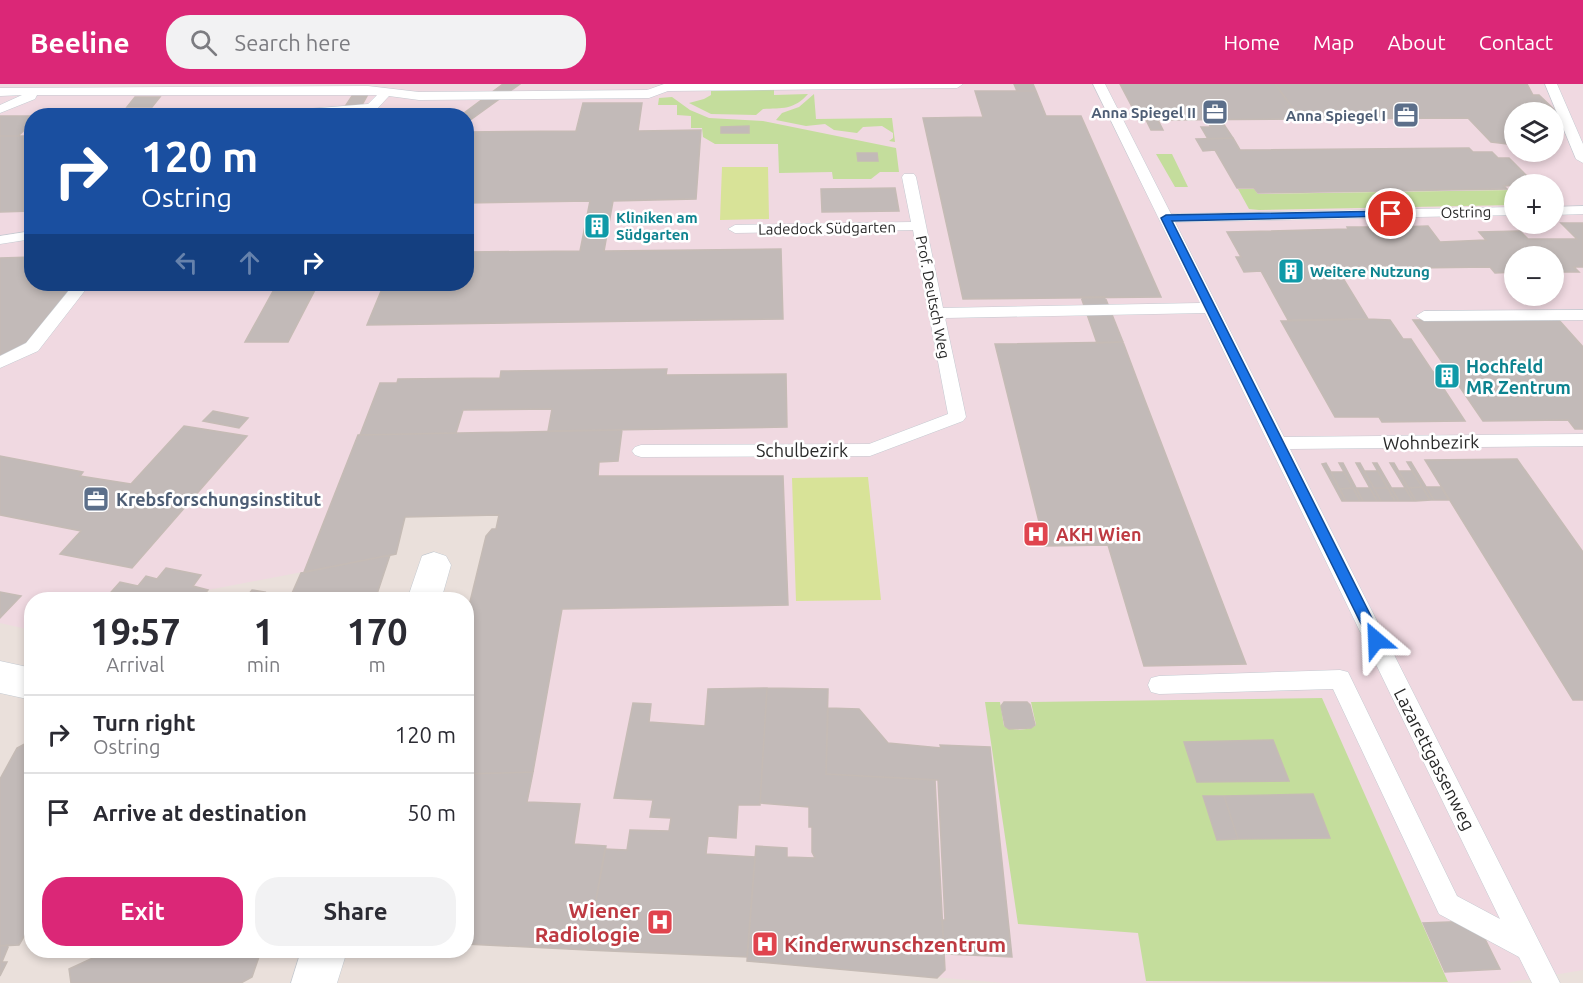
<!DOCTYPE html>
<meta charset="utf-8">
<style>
:root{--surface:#fff;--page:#f2f2f3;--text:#2b2b33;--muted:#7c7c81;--line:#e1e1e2;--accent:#db2777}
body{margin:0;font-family:Ubuntu,sans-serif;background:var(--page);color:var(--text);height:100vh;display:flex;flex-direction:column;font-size:22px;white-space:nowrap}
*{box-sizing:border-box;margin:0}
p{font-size:20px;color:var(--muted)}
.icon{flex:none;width:33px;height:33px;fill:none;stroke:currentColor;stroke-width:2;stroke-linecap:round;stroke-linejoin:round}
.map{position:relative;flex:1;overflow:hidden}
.side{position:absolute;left:24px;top:508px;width:450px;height:366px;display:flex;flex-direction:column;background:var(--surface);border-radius:24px;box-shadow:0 3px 9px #0003}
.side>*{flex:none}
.guide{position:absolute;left:24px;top:24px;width:450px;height:183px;border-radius:24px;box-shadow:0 3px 9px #0003;background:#1a4fa0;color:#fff;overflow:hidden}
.controls{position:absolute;left:1504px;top:18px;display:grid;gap:12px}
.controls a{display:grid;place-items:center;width:60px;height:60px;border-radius:50%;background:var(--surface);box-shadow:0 3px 9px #0003;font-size:30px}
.pin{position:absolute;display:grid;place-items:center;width:51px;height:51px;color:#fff;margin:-26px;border:3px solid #fff;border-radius:50%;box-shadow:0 2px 6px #0007}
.me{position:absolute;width:66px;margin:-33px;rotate:334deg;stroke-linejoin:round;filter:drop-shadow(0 0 4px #0008)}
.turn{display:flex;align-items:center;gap:21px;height:126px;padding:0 18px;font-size:27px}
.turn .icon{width:78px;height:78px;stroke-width:2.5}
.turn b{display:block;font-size:42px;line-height:51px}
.lanes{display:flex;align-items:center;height:57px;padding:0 18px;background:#0003;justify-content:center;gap:30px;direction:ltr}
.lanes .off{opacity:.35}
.eta{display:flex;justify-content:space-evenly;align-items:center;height:102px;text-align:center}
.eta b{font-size:36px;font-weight:700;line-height:42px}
.cta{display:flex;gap:12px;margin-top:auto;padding:12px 18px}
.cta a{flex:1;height:69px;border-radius:24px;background:var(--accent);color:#fff;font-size:24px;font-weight:700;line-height:69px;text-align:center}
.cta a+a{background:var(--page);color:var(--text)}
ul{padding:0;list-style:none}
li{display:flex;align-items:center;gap:18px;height:78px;padding:0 18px;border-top:2px solid var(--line)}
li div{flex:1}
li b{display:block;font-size:22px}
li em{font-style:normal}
header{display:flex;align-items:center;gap:36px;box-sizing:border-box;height:84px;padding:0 30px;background:var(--accent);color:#fff}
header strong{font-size:28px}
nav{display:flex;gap:33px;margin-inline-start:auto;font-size:21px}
.search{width:420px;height:54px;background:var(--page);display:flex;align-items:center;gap:15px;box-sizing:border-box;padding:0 21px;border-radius:24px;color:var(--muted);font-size:22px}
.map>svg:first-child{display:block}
.medical{fill:#f0d9e1;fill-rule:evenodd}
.green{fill:#c4dd9c}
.pitch{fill:#d8e398}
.building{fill:#c2bab8;stroke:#c5bbb5;stroke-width:1.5}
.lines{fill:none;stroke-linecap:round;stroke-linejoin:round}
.lane-casing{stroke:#c4cad1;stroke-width:1}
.street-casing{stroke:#c4cad1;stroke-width:1}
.lane{fill:#fff;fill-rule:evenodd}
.street{fill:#fff;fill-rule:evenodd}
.route{fill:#1a73e8;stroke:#114b97;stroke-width:1.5}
.labels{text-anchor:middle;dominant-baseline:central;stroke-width:5;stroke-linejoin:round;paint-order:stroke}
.far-service-label{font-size:15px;font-weight:bold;fill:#4e5e75;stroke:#fff;text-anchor:end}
.far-street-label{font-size:15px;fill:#292929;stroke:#fff}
.far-culture-label{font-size:15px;font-weight:bold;fill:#0d838f;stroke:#fff;text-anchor:start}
.culture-label{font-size:18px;font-weight:bold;fill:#0d838f;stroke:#fff;text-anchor:start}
.street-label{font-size:18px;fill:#292929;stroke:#fff}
.service-label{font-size:18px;font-weight:bold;fill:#4e5e75;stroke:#fff;text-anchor:start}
.health-label{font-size:18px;font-weight:bold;fill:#be3a42;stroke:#fff;text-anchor:start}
.near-health-label{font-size:21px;font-weight:bold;fill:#be3a42;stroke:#fff;text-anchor:end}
</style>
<header>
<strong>Beeline</strong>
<div class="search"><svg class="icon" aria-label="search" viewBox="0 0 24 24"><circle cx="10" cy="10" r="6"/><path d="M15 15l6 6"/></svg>Search here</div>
<nav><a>Home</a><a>Map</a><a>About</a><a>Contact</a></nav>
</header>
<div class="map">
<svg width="1583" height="899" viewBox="0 0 1583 899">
<rect width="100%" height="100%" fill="#eae0db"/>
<!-- medical -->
<path class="medical" d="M0 0H1583V886L1506 899H1003L747 877 746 873 467 860V535L486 452 492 445H496L499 431 405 433 396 470 208 506 200 516H32L31 546 0 539ZM1515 28H1554V68H1515ZM32 32H466V200H32ZM1515 100H1554V140H1515ZM1515 172H1554V212H1515Z"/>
<!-- green -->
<path class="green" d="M774 5V11L808 10C794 26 782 24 763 25L756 31 711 30 689 19 704 15 711 11V6Z
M814 10 816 35 892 34 895 58 889 57 893 54V49L882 42 863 43 857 49 834 46 825 40 806 42 776 36 782 29 799 23Z
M672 13 690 26 709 34 763 37 896 64 899 88H880L871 95H833L832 88 779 89 778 60H715L703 53 702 44H691V32L677 31V21H658L659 14Z
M1156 70H1172L1188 103H1175Z
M1238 105H1254L1258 110 1515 106V121L1259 126 1249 125Z
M1322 614 1448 898 1146 897 1138 849 1018 840 985 618H1000L1004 642C1012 647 1029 647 1036 641L1031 618Z"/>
<!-- pitch -->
<path class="pitch" d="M722 83H768L769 135 720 136Z
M868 393 881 516 796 517 792 394Z"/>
<!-- building -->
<path class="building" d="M503 0H520L466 39V32H460Z
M1014 0H1033L1036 7H1017Z
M1120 0H1275L1301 35 1158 36 1163 46H1151L1146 36H1139Z
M1275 0H1527L1533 11H1539L1562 33H1554V28H1515V61L1491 58 1468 34 1301 35Z
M975 7H1036L1046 32H1081L1161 213 963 215 923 34 983 33Z
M352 12H367L362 21H346Z
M135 13H160L152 23H127Z
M583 19H642L638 47 701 46 696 115 613 117 604 167 781 165 783 235 367 241 384 200H466V168L580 167 590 117 466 119V48L576 47Z
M0 32H32V39L18 52H0Z
M1206 36H1221L1233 54 1208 55 1201 43H1211Z
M749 42V49H721V43Z
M0 52H32V127L0 128Z
M1233 54 1240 66 1469 64 1473 68H1492L1498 74H1509L1535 100 1504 102 1507 105 1258 109 1254 104H1237L1215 66 1203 67 1196 55Z
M857 69H877L878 77H858Z
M895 104 899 127 822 128 821 105Z
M1393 138 1397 143 1428 142 1440 158 1486 156 1479 148 1520 147 1528 155H1577L1561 139H1583V183H1574L1579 188H1554V172H1515V188L1495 189 1490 183 1412 184 1415 187 1338 186 1368 235 1288 236 1261 187 1244 188 1236 173H1241L1227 148 1348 145 1347 143H1378L1375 139Z
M32 173V200H78L21 273H0V174Z
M277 200H318L288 258H245Z
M1081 213H1105L1123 258 1097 259Z
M1368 235 1390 236 1403 255H1411L1433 288H1449L1413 236 1558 235 1583 263V345H1575L1568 336 1483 337 1455 296H1438L1465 337 1382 338 1379 333H1335L1281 237Z
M1123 258 1144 314 1246 580 1144 582 1108 461 1045 462 995 260Z
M667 285 666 291 786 290 787 343 548 347 552 325 463 326 456 349 360 351 380 299H397L398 295 500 294 501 287Z
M213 327 248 334 239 344 203 337Z
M184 342 247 352 132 484 60 470 81 447 0 431V372L83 388 80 392 131 400Z
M622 346 618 377 599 378 598 392H783L788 521 562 525 533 688 466 690V534L486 452 492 445H496L499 431 405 433 396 470 304 488 358 351Z
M1517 375 1583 468V616H1573L1425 376Z
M1407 378H1411L1434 416H1430Z
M1326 379 1331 388 1346 417H1342L1322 380Z
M1339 379H1343L1363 417H1360Z
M1356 379H1360L1381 417H1377Z
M1373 379H1377L1399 417H1395Z
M1390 379H1394L1416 417H1413Z
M1364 387H1378L1388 404H1374Z
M1399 387H1412L1422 403 1408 404Z
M1331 388H1344L1353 404 1339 405Z
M1422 403 1430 416 1416 417 1408 404Z
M1426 403H1441L1449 416H1434Z
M1353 404 1360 417H1346L1339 405Z
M1356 404H1370L1377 417H1363Z
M1374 404H1388L1395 417H1381Z
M1391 404H1405L1413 417H1399Z
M390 471 375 516H289L301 489Z
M166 484 201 491 193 502 208 506 200 516H104L120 498 138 502 146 492 157 495Z
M252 506 265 508 259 516H244Z
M0 508 21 512 0 534Z
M767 604 828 605 826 690 935 696 945 886 937 894 747 877 756 762 787 764V773L815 774 812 768V743H809V723L760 719Z
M767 604 760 721H738L736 754 708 752 706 770 755 773 747 873 587 866 605 765 627 766 630 746 669 747 671 734 650 733 653 716 614 714 633 619 651 620 649 638 705 642 708 605Z
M1004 618H1027L1030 621 1035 641 1031 644 1009 645 1005 642 1001 622Z
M828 624 859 625 888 659 941 664 940 661 990 663 1012 873 947 870 948 868H944L942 836H945L938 696 826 690Z
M32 656V839L19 861 0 862V695L17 664Z
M1273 656 1289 697 1197 698 1184 658Z
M533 688 527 718 580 720 574 760 606 762 587 866 466 860V690Z
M1313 710 1330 754 1238 755 1224 712Z
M1203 712H1224L1238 755 1217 756Z
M1476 837 1500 885 1445 888 1423 839Z
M9 861 2 878H7L0 892V862Z
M108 867H261L252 893 241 899H71L69 885Z"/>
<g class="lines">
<defs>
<path id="lane" d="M664 0H963L957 4 668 7 649 14 419 16 389 12 376 26 320 32H65L63 29 69 25H307L368 20 377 11H37L35 15 0 29V21L22 11 0 12V4L368 2 419 8 647 6Z
M1093 0H1105L1171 130 1515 123V131L1175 138 1284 353 1583 350V362L1290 365 1560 899H1532L1519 873 1439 830 1333 605 1159 610 1151 608 1148 601 1151 594 1159 592 1340 586 1348 588 1457 812 1500 835 1205 229 945 234 966 333 963 337 870 372 641 373 635 371 632 367 635 363 641 361 869 360 948 330 913 146 735 149 728 145 735 141 911 138 902 93 904 90H914L916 93 943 224 1200 219Z
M1545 0H1557L1583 60V79L1576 75Z
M1583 122V130L1554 131V123Z
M32 147V155L0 160V152Z
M74 200H90L38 267 0 284V272L26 259Z
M1583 226V236L1424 237 1416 232 1424 227Z"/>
<path id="street" d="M434 468 446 472 451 481 441 516H407L422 472Z
M0 577 32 584V616L0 609Z
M301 867H347L337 899H291Z"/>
</defs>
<!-- lane casing -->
<use href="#lane" class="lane-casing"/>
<!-- street casing -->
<use href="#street" class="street-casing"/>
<!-- lane -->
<use href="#lane" class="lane"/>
<!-- street -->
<use href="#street" class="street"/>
</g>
<!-- route -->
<path class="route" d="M1391 127 1396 130 1394 132 1172 137 1383 556 1376 562 1371 560 1161 134 1166 131Z"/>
<!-- icons -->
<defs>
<symbol id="office-square" viewBox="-11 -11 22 22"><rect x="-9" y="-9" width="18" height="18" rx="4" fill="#5c6f8a" stroke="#fff"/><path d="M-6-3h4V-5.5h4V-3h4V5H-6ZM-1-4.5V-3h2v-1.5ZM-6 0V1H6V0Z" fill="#fff"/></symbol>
<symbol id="building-square" viewBox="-11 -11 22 22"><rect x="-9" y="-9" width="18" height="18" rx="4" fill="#0f9aa8" stroke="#fff"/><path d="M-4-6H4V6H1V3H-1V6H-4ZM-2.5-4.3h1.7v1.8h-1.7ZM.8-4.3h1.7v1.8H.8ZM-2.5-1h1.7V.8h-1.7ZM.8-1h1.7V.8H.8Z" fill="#fff"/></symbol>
<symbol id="hospital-square" viewBox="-11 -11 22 22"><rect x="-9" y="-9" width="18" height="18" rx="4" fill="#e0444e" stroke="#fff"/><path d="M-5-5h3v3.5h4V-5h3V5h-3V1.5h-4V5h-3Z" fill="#fff"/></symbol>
</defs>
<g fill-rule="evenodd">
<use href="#office-square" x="1200" y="13" width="30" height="30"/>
<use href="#office-square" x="1391" y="16" width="30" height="30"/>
<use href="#building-square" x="582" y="127" width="30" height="30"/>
<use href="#building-square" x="1276" y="172" width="30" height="30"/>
<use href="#building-square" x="1432" y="277" width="30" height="30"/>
<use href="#office-square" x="81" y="400" width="30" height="30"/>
<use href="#hospital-square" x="1021" y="435" width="30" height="30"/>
<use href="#hospital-square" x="645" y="823" width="30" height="30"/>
<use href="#hospital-square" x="750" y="845" width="30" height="30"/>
</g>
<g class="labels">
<!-- far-service labels -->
<g class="far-service-label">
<text x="1196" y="28">Anna Spiegel II</text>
<text x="1386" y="31">Anna Spiegel I</text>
</g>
<!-- far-street labels -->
<g class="far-street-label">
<text transform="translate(1466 128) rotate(-1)">Ostring</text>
<text transform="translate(827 144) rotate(-1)">Ladedock Südgarten</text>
<text transform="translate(933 213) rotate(79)">Prof. Deutsch Weg</text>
</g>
<!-- far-culture labels -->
<g class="far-culture-label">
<text x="616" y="133">Kliniken am<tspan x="616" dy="17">Südgarten</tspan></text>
<text x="1310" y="187">Weitere Nutzung</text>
</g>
<!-- culture labels -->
<g class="culture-label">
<text x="1466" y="282">Hochfeld<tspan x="1466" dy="21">MR Zentrum</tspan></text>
</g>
<!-- street labels -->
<g class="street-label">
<text transform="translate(1431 358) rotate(-1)">Wohnbezirk</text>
<text x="802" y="366">Schulbezirk</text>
<text transform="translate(1435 675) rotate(63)">Lazarettgassenweg</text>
</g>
<!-- service labels -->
<g class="service-label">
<text x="116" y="415">Krebsforschungsinstitut</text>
</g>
<!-- health labels -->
<g class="health-label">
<text x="1056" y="450">AKH Wien</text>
</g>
<!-- near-health labels -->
<g class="near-health-label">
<text x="640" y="826">Wiener<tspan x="640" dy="24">Radiologie</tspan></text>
<text x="784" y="860" text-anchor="start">Kinderwunschzentrum</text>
</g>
</g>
</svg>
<div class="controls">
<a><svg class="icon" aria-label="layers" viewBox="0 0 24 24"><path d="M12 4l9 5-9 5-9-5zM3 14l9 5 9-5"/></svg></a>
<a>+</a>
<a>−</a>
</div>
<div class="pin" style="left:1391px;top:130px;background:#d93025"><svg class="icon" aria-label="arrive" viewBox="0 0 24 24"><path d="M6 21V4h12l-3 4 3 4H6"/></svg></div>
<svg class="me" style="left:1376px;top:556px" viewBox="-20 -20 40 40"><path d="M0-17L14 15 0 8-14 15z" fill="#1a73e8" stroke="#fff" stroke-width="4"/></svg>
<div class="guide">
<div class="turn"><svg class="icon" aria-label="right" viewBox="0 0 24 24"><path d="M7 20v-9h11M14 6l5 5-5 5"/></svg><div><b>120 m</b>Ostring</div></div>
<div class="lanes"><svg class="icon off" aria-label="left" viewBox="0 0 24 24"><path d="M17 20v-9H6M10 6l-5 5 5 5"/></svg><svg class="icon off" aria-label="ahead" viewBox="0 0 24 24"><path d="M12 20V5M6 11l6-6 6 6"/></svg><svg class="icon" aria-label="right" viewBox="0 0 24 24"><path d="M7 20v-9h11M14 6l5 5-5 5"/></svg></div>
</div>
<section class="side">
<div class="eta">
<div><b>19:57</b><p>Arrival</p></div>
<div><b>1</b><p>min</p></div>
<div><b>170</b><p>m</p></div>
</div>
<ul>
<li><svg class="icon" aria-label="right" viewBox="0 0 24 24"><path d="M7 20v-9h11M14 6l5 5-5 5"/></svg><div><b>Turn right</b><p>Ostring</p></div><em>120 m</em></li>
<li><svg class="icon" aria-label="arrive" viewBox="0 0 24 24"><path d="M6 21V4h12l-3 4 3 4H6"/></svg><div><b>Arrive at destination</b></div><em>50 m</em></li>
</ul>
<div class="cta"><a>Exit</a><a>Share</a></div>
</section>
</div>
